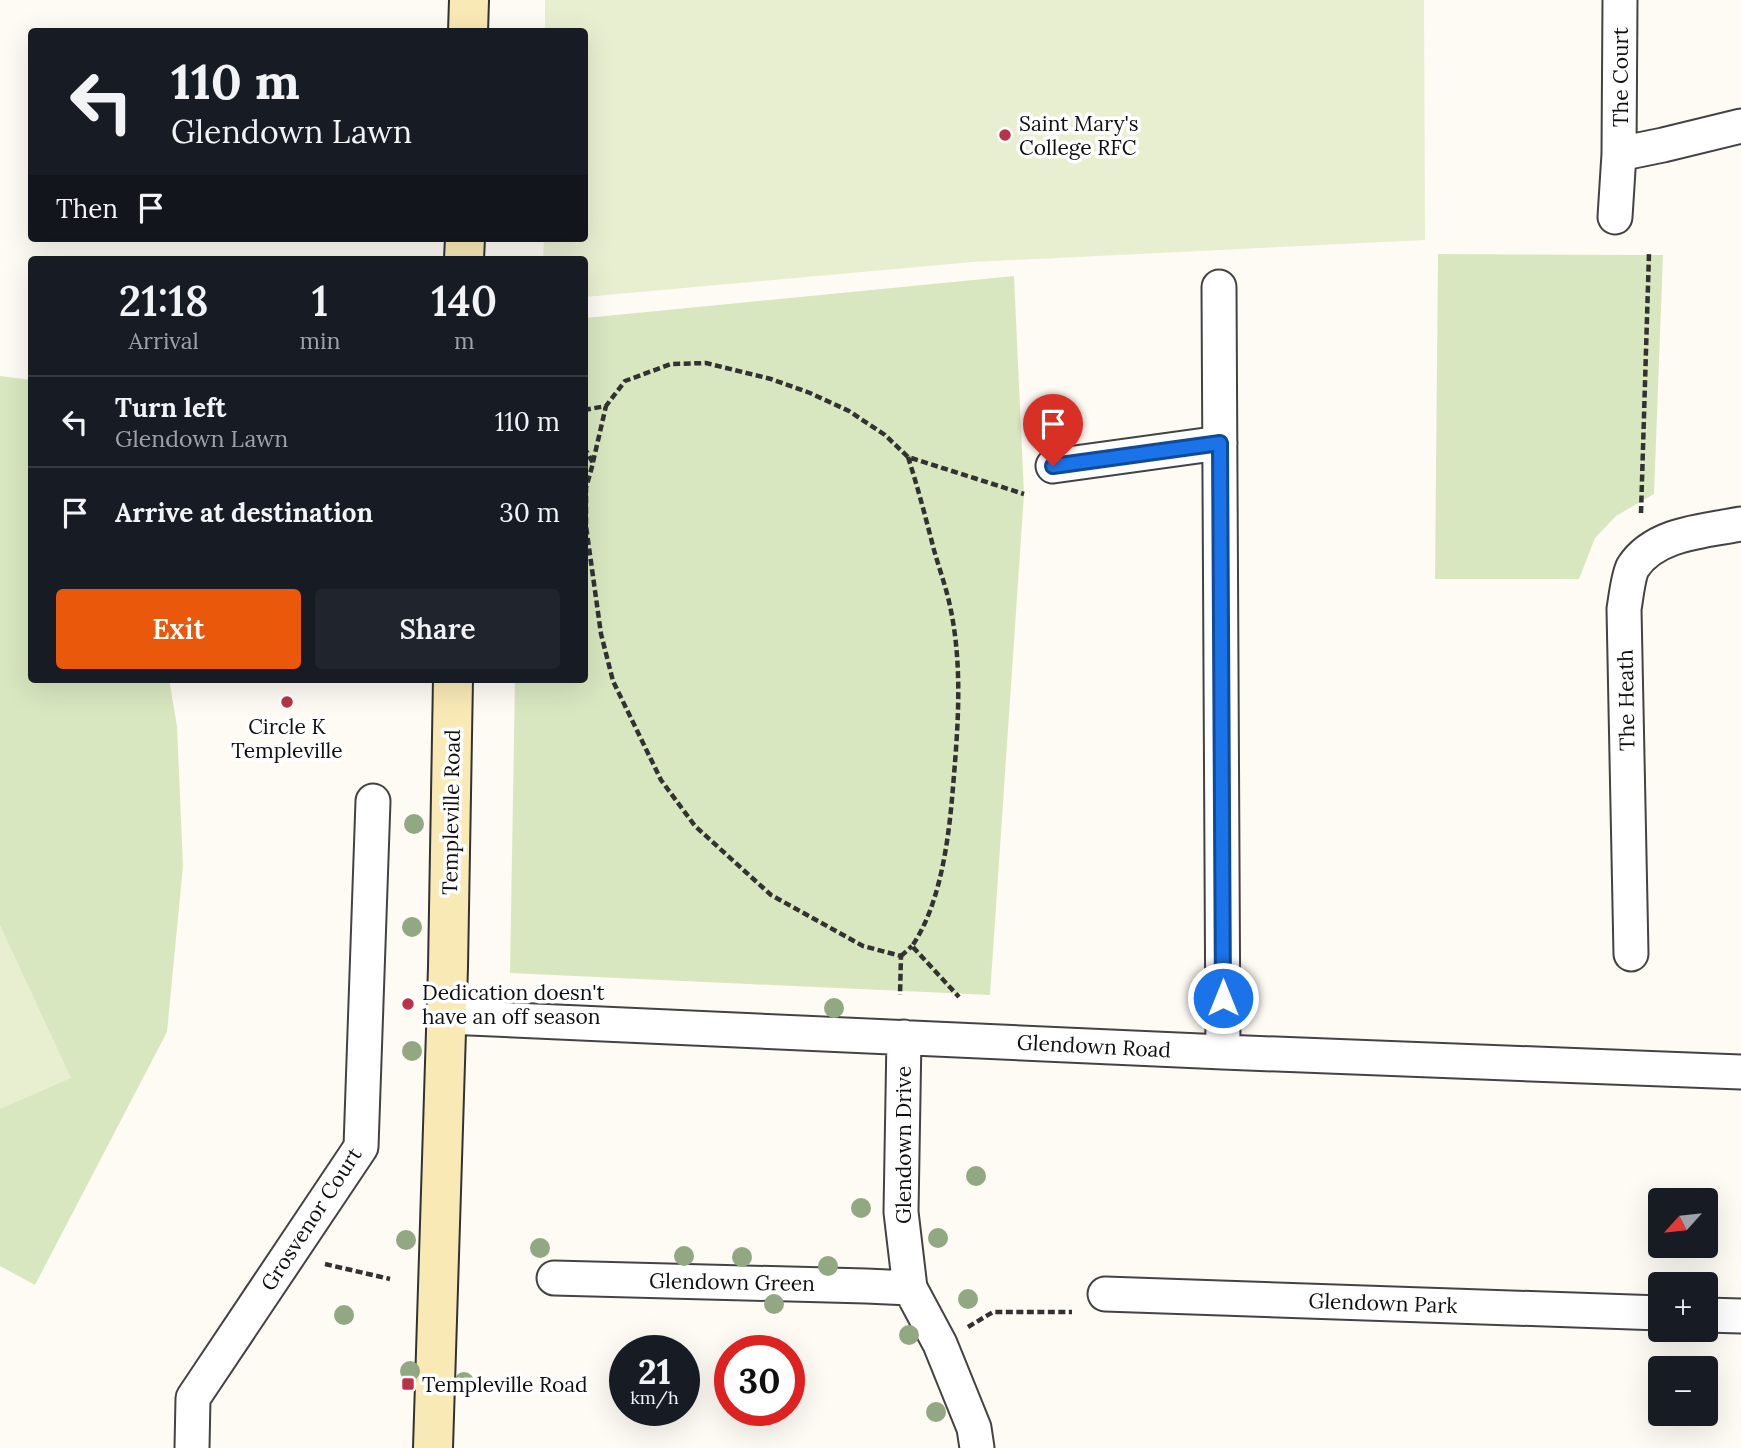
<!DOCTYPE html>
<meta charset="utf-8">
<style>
:root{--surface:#171b24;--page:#20242c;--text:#f1f3f6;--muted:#9ea1a6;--line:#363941;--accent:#ea580c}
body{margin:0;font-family:Lora,serif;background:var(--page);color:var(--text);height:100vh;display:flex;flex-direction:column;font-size:26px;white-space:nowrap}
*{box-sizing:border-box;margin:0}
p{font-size:23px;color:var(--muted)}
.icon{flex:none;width:38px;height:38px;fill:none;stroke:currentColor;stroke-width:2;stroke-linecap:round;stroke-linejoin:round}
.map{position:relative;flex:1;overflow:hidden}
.drawer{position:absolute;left:28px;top:256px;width:560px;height:427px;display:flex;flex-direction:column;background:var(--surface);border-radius:7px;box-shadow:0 7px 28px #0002}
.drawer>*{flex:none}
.guide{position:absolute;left:28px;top:28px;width:560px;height:214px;border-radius:7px;box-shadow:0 7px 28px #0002;background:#171b24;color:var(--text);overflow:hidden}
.needle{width:46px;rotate:243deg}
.buttons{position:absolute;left:1648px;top:1188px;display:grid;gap:14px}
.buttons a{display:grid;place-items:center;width:70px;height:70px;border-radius:7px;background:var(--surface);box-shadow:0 7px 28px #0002;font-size:35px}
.speed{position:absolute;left:609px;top:1335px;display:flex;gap:14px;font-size:35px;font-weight:700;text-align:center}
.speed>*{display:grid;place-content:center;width:91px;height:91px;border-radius:50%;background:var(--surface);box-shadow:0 7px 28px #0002;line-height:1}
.speed small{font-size:18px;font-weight:400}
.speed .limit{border:10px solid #d22;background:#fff;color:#111}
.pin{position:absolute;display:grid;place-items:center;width:60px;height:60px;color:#fff;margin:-72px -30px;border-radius:50% 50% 50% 0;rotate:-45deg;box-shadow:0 0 7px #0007}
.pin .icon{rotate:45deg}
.me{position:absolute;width:77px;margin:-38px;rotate:0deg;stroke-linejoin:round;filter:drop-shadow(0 0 5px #0008)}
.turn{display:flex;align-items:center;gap:24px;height:147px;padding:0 28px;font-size:32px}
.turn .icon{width:91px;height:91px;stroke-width:2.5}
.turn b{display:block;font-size:49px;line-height:60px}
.then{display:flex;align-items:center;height:66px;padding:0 28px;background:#0003;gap:14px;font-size:26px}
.eta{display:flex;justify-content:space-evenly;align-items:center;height:119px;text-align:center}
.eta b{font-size:42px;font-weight:600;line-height:49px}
.primary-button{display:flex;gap:14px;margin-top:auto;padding:14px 28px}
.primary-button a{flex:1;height:80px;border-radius:7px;background:var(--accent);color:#fff;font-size:28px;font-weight:600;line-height:80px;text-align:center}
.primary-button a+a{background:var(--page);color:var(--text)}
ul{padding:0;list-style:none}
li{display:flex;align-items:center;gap:21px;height:91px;padding:0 28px;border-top:2px solid var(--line)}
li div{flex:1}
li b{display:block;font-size:26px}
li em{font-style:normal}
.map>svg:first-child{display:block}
.green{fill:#d9e7c0}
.pitch{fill:#e8efd1}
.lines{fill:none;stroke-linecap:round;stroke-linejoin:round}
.minor-casing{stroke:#434343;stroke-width:37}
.secondary-casing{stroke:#323232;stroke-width:42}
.path{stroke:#323232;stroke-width:4.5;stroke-dasharray:7 3.5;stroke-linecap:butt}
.minor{stroke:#fff;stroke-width:33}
.secondary{stroke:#f8e9b5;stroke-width:38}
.tree{fill:#92a883}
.route-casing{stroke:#114b97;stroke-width:18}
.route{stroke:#1a73e8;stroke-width:12}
.poi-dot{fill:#b63348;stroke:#fff;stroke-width:2.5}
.labels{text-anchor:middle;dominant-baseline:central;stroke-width:7;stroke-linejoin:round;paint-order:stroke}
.street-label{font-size:21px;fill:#101010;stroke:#fff}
.poi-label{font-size:21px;fill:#101010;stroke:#fff;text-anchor:start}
</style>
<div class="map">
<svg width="1741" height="1448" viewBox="0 0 1741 1448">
<rect width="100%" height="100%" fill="#fefbf5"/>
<!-- green -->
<path class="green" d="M1438 254 1663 255 1654 494 1616 516 1595 538 1579 579H1435Z
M1014 276 1024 494 990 995 510 973 515 679H584L585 318Z
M0 376 31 380 32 679H169L177 726 183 866 167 1032 35 1285 0 1266Z"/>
<!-- pitch -->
<path class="pitch" d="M545 0H1424L1425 240 973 262 585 297 584 259H543L544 238H584V32L545 31Z
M0 925 71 1078 0 1109Z"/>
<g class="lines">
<defs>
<path id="minor" d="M1619 154 1663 145 1741 126
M1615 217 1619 154 1620 0
M1219 287 1223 1052
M1053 466 1220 443
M1631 954 1624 609C1626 598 1628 576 1633 567 1655 533 1705 531 1741 524
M447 1017 1223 1052 1741 1072
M904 1037 901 1212 910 1288 940 1344 974 1428 977 1448
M554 1278 866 1286 910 1288
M1105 1294 1661 1313
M1706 1315 1741 1316
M192 1448 193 1398 361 1147 373 801"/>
<path id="secondary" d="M468 32 469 0
M464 259 465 238
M433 1448 448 967 453 679"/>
</defs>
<!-- minor casing -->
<use href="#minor" class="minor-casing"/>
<!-- secondary casing -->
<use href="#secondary" class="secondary-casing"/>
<!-- path -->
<path class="path" d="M584 410 606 406 625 381 671 364 706 363 771 379 810 393 849 411 885 435 908 457 1024 494
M584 447 593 463 586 488V526L601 634 613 681 661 780 695 826 771 895 863 946 901 956 900 995
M908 457C918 488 926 519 934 550 939 568 946 587 950 606 963 666 958 727 953 787 949 837 941 904 912 946L959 997
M593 462 606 406
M1641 513 1649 253
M901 956 912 946
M325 1264 390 1279
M968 1327 993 1312H1072"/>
<!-- minor -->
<use href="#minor" class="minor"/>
<!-- secondary -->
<use href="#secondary" class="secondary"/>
</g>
<!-- trees -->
<g class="tree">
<circle cx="414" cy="824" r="10"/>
<circle cx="412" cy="927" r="10"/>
<circle cx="834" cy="1008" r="10"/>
<circle cx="412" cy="1051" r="10"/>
<circle cx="976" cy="1176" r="10"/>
<circle cx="861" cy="1208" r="10"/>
<circle cx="938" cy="1238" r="10"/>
<circle cx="406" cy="1240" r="10"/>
<circle cx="540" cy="1248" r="10"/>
<circle cx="684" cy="1256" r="10"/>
<circle cx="742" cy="1257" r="10"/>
<circle cx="828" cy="1266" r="10"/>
<circle cx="968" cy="1299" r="10"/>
<circle cx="774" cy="1304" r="10"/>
<circle cx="344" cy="1315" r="10"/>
<circle cx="909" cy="1335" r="10"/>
<circle cx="410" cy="1371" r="10"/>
<circle cx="464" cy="1382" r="10"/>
<circle cx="936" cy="1412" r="10"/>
</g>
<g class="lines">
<defs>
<path id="route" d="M1053 466 1220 443 1223 998"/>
</defs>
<!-- route casing -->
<use href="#route" class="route-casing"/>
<!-- route -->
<use href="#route" class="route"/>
</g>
<!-- markers -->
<g class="poi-dot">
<circle cx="1005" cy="135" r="7"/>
<circle cx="287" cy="702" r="7"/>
<circle cx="408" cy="1004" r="7"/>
<rect x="401" y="1377" width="14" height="14" rx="3.5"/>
</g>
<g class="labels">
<!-- street labels -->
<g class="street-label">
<text transform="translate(1620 77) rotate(-90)">The Court</text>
<text transform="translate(1626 700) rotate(-91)">The Heath</text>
<text transform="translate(451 812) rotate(-89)">Templeville Road</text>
<text transform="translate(1094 1046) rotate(3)">Glendown Road</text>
<text transform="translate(903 1145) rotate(-90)">Glendown Drive</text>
<text transform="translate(311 1219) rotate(-57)">Grosvenor Court</text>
<text transform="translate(732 1282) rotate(1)">Glendown Green</text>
<text transform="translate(1383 1303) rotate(2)">Glendown Park</text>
</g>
<!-- poi labels -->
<g class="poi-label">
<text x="1019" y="123">Saint Mary's<tspan x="1019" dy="24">College RFC</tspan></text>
<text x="287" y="726" text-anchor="middle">Circle K<tspan x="287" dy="24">Templeville</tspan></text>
<text x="422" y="992">Dedication doesn't<tspan x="422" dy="24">have an off season</tspan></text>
<text x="422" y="1384">Templeville Road</text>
</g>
</g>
</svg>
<div class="buttons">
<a><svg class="needle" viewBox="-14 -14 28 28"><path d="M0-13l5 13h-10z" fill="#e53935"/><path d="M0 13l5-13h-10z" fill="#9ea1a6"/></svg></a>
<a>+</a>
<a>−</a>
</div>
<div class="speed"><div>21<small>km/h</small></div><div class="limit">30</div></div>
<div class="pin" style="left:1053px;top:466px;background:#d93025"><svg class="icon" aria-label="arrive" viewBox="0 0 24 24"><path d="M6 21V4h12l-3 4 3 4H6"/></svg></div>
<svg class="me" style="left:1223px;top:998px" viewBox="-20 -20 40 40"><circle r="17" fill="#1a73e8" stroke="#fff" stroke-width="3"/><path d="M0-11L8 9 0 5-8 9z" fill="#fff"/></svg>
<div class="guide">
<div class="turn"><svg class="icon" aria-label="left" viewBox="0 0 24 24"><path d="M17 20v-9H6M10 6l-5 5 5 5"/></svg><div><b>110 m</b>Glendown Lawn</div></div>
<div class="then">Then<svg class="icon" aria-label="arrive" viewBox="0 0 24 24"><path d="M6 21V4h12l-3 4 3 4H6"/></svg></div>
</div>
<section class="drawer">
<div class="eta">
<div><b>21:18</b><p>Arrival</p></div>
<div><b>1</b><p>min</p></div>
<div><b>140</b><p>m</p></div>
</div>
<ul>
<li><svg class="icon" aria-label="left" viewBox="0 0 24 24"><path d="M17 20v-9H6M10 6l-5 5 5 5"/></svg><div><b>Turn left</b><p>Glendown Lawn</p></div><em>110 m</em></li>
<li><svg class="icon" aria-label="arrive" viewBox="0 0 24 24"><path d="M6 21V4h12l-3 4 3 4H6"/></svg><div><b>Arrive at destination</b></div><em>30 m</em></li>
</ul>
<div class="primary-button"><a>Exit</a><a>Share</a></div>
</section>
</div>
